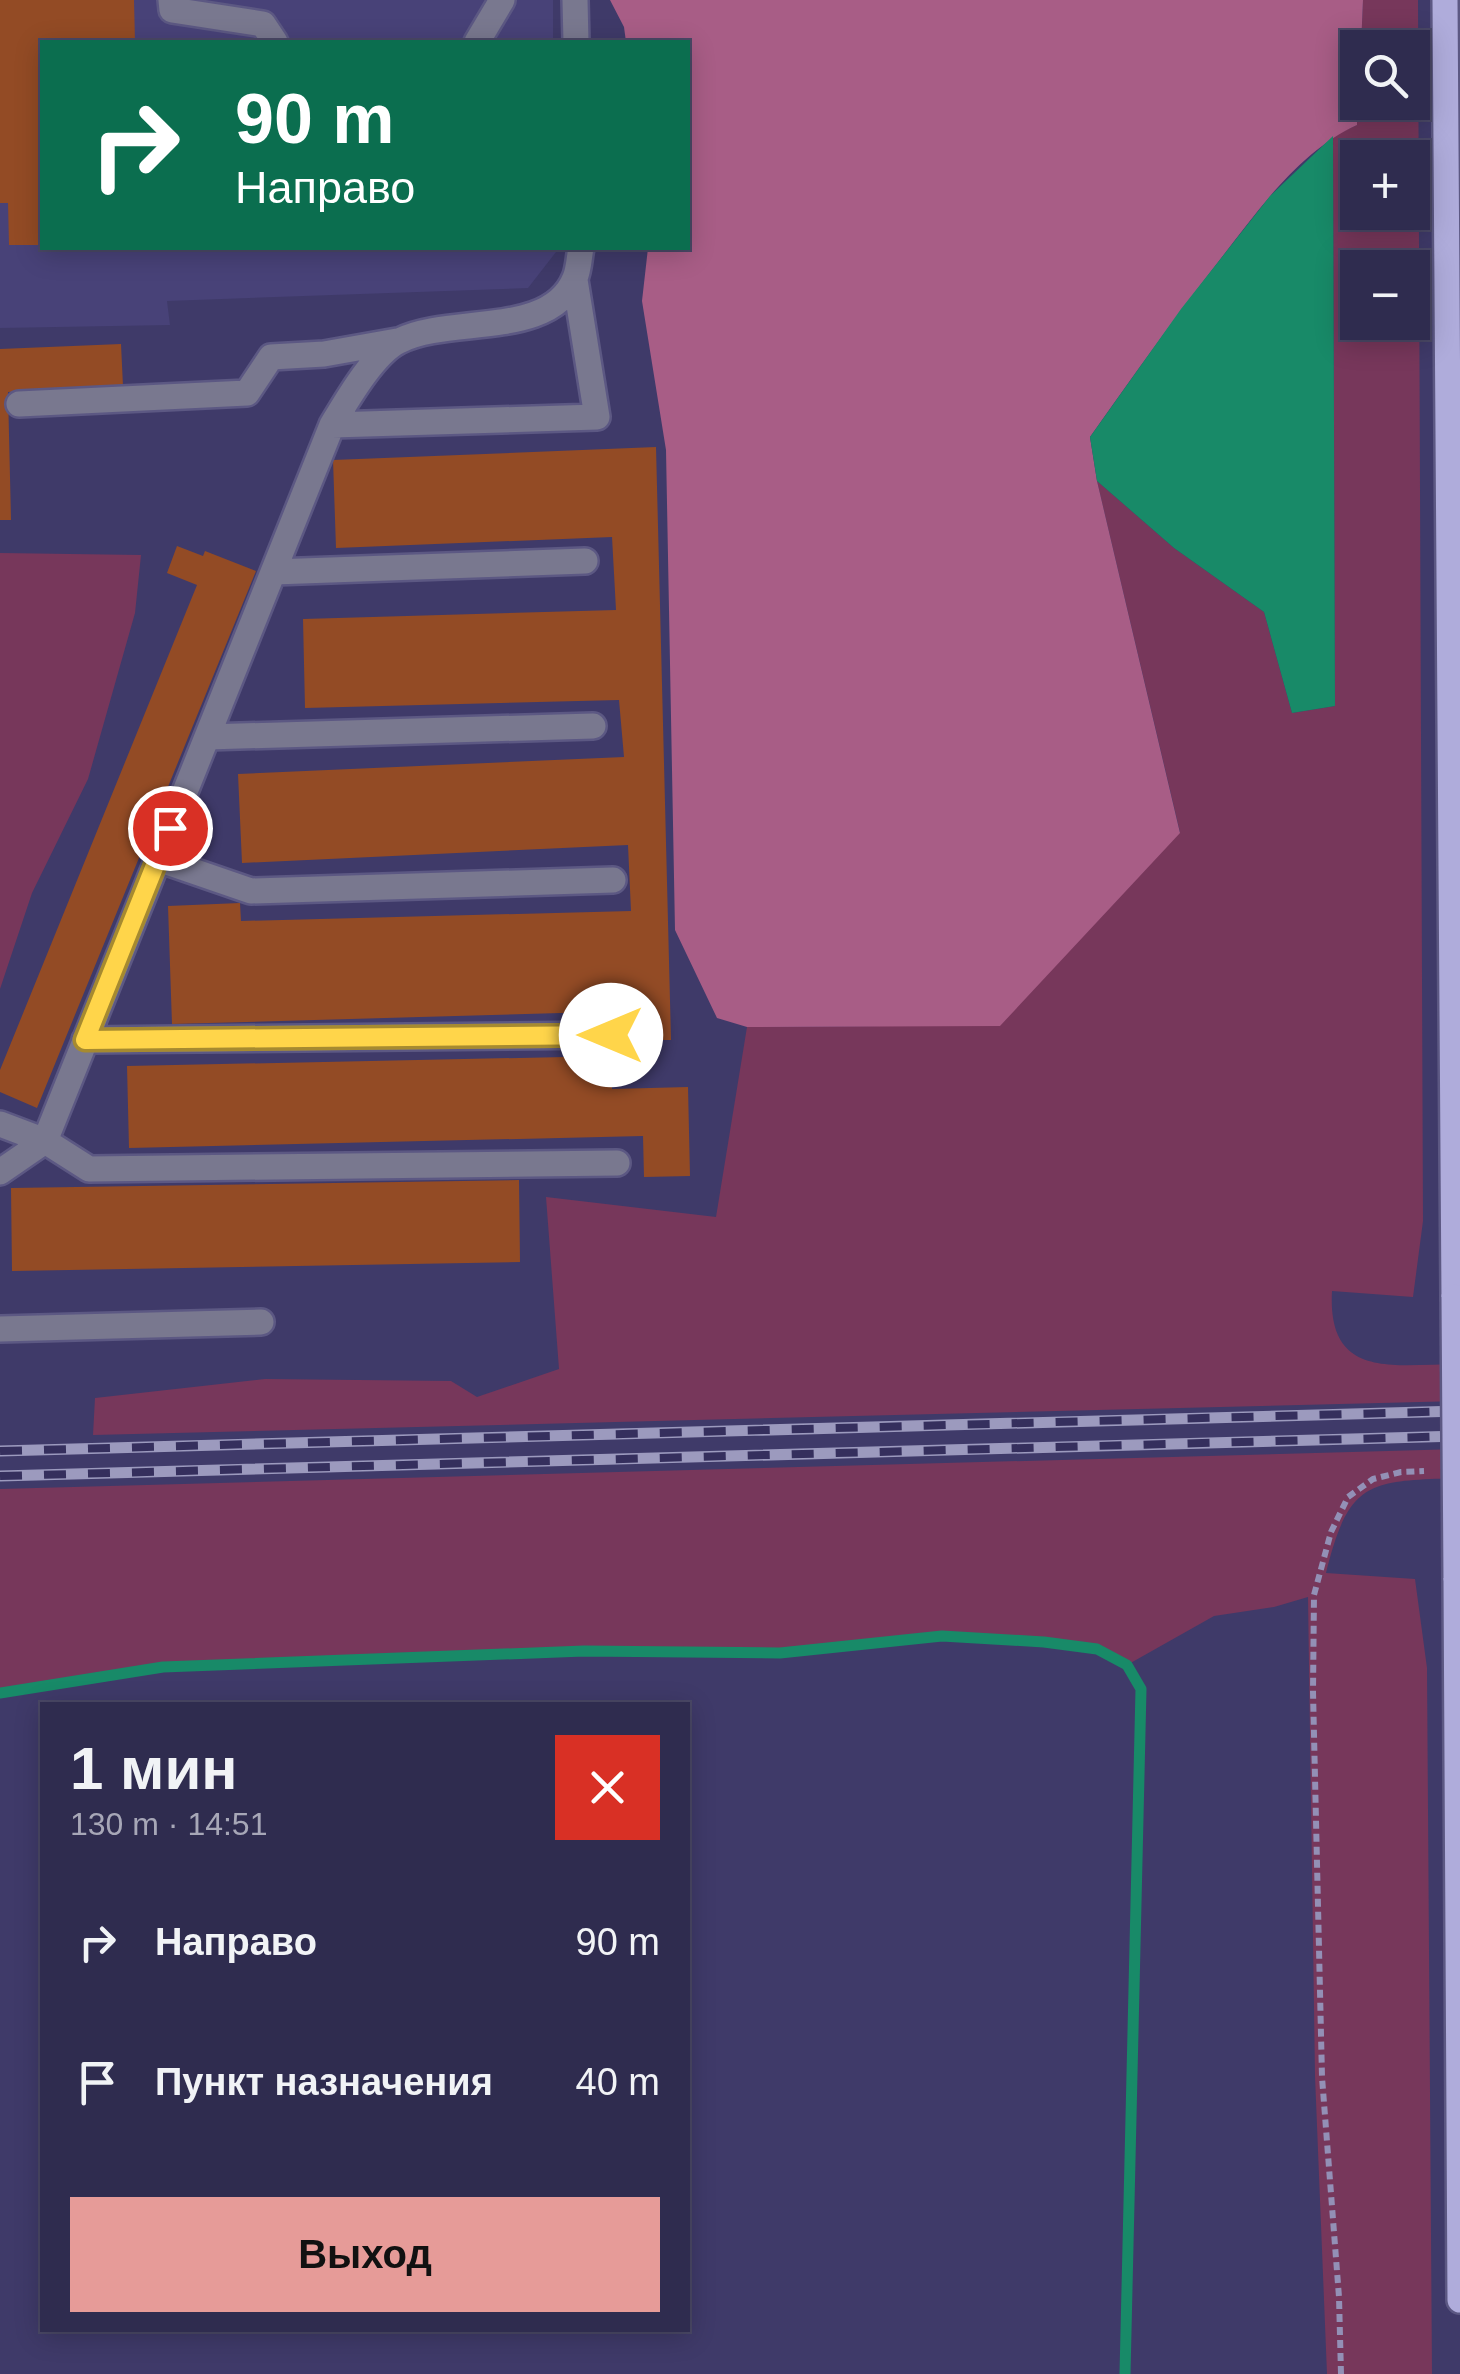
<!DOCTYPE html>
<html lang="ru">
<meta charset="utf-8">
<style>
:root{--surface:#2f2c4f;--page:#3b3859;--text:#f1f3f6;--muted:#a7a7b7;--line:#4a4866;--accent:#e69b98}
body{margin:0;font-family:Arial,sans-serif;background:var(--page);color:var(--text);height:100vh;display:flex;flex-direction:column;font-size:38px;white-space:nowrap}
*{box-sizing:border-box;margin:0}
p{font-size:32px;color:var(--muted)}
.icon{flex:none;width:55px;height:55px;fill:none;stroke:currentColor;stroke-width:2;stroke-linecap:round;stroke-linejoin:round}
.map{position:relative;flex:1;overflow:hidden}
.sheet{position:absolute;left:40px;top:1702px;width:650px;height:630px;display:flex;flex-direction:column;background:var(--surface);border-radius:0px;box-shadow:0 5px 25px #0003,0 0 0 2px var(--line)}
.sheet>*{flex:none}
.top-card{position:absolute;left:40px;top:40px;width:650px;height:210px;border-radius:0px;box-shadow:0 5px 25px #0003,0 0 0 2px var(--line);background:#0b6e4f;color:#fff;overflow:hidden}
.controls{position:absolute;left:1340px;top:30px;display:grid;gap:20px}
.controls a{display:grid;place-items:center;width:90px;height:90px;border-radius:0px;background:var(--surface);box-shadow:0 5px 25px #0003,0 0 0 2px var(--line);font-size:50px}
.pin{position:absolute;display:grid;place-items:center;width:85px;height:85px;color:#fff;margin:-42px;border:5px solid #fff;border-radius:50%;box-shadow:0 2px 10px #0007}
.me{position:absolute;width:110px;margin:-55px;rotate:270deg;stroke-linejoin:round;filter:drop-shadow(0 0 8px #0008)}
.turn{display:flex;align-items:center;gap:35px;height:210px;padding:0 30px;font-size:45px}
.turn .icon{width:130px;height:130px;stroke-width:2.5}
.turn b{display:block;font-size:70px;line-height:85px}
.round{display:grid;place-items:center;flex:none;width:105px;height:105px;border-radius:0px;background:var(--page)}
.summary{display:flex;align-items:center;justify-content:space-between;height:170px;padding:0 30px}
h1{font-size:60px;font-weight:800;line-height:75px}
.button{display:flex;gap:20px;margin-top:auto;padding:20px 30px}
.button a{flex:1;height:115px;border-radius:0px;background:var(--accent);color:#111;font-size:40px;font-weight:800;line-height:115px;text-align:center}
ul{padding:0;list-style:none}
li{display:flex;align-items:center;gap:30px;height:140px;padding:0 30px}
li div{flex:1}
li b{display:block;font-size:38px}
li em{font-style:normal}
.map>svg:first-child{display:block}
.built{fill:#484278}
.green{fill:#77375b;fill-rule:evenodd}
.forest{fill:#a85d86}
.water{fill:#188a68}
.lines{fill:none;stroke-linecap:round;stroke-linejoin:round}
.stream{stroke:#188a68;stroke-width:11}
.building{fill:#934b25}
.minor-casing{stroke:#5c5883;stroke-width:30}
.major-casing{stroke:#5c5883;stroke-width:30}
.path{stroke:#9390b6;stroke-width:6;stroke-dasharray:8 5;stroke-linecap:butt}
.minor{stroke:#79788f;stroke-width:25}
.major{stroke:#afacdb;stroke-width:25}
.rail-casing{stroke:#9c9abe;stroke-width:11}
.rail{stroke:#352f5d;stroke-width:8;stroke-dasharray:22;stroke-linecap:butt}
.major-bridge-casing{stroke:#5c5883;stroke-width:30;stroke-linecap:butt}
.major-bridge{stroke:#afacdb;stroke-width:25}
.route-casing{stroke:#a68a30;stroke-width:25}
.route{stroke:#ffd54a;stroke-width:18}
</style>
<div class="map">
<svg width="1460" height="2374" viewBox="0 0 1460 2374">
<rect width="100%" height="100%" fill="#3f3a69"/>
<!-- built -->
<path class="built" d="M0 0H553V42H42V248H556V252L528 288 167 301 170 325 0 328Z"/>
<!-- green -->
<path class="green" d="M1363 0H1418L1423 1221 1413 1297 1332 1291C1327 1381 1395 1364 1460 1364V1401L93 1435 95 1398 265 1379 451 1381 477 1397 559 1369 546 1197 716 1217 747 1027 1000 1025 1180 832 1097 481 1174 548 1264 612 1292 713 1335 706 1333 136 1357 125 1358 103 1412 102V48L1361 47ZM1358 158H1412V212H1358ZM1358 268H1412V322H1358Z
M0 553 141 555 135 613 88 779 32 893 0 989Z
M1460 1449V1478C1370 1481 1349 1479 1326 1573L1415 1579 1427 1668 1432 2374H1327L1315 2076 1308 1597 1274 1607 1214 1616 1127 1665 1097 1649 1044 1642 942 1636 780 1653 584 1651 163 1667 0 1693V1489Z"/>
<!-- forest -->
<path class="forest" d="M610 0H1363L1361 47 1358 48 1357 125C1300 151 1260 208 1222 257 1176 316 1133 376 1090 437L1097 481 1180 833 1000 1026 747 1027 717 1018 675 930 666 450 642 301 648 248H688V42H626L624 27Z"/>
<!-- water -->
<path class="water" d="M1333 136 1335 706 1292 713 1264 612 1174 548 1097 481 1090 437 1181 309 1270 196Z"/>
<g class="lines">
<!-- stream -->
<path class="stream" d="M0 1693 163 1667 584 1651 780 1653 942 1636 1044 1642 1097 1649 1127 1665 1141 1689 1125 2374"/>
</g>
<!-- building -->
<path class="building" d="M0 0H134L135 42H42V245H9L8 203H0Z
M121 344 123 386 8 392 11 520H0V349Z
M656 447 671 1040H633L632 1011 172 1024 168 906 240 903 241 921 631 911 628 845 242 863 238 774 624 757 619 700 305 708 303 619 616 610 612 537 336 548 333 460Z
M177 546 203 556 205 551 256 571 37 1108 0 1092V1070L197 585 167 573Z
M611 1056 612 1089 688 1087 690 1176 644 1177 643 1136 129 1148 127 1066Z
M519 1180 520 1262 12 1271 11 1188Z"/>
<g class="lines">
<defs>
<path id="minor" d="M171 0 172 10 263 24 275 42
M575 0 576 42
M477 42 502 0
M581 248C579 257 579 269 575 278 551 339 450 315 399 341 374 353 347 400 332 425L45 1141 89 1169 617 1163
M19 404 247 393 271 357 324 354 397 341
M332 425 597 417 575 280
M273 572 585 561
M207 737 593 726
M158 859 251 891 613 880
M85 1040 611 1035
M0 1124 45 1141
M0 1172 45 1141
M0 1329 261 1322"/>
<path id="major" d="M1445 0 1454 1297
M1456 1578 1460 2300"/>
</defs>
<!-- minor casing -->
<use href="#minor" class="minor-casing"/>
<!-- major casing -->
<use href="#major" class="major-casing"/>
<!-- path -->
<path class="path" d="M1341 2374 1339 2297 1322 2077 1313 1692 1314 1595 1331 1532 1348 1497 1373 1479 1401 1472 1424 1471"/>
<!-- minor -->
<use href="#minor" class="minor"/>
<!-- major -->
<use href="#major" class="major"/>
<defs>
<path id="rail" d="M0 1451 1460 1411
M0 1476 1460 1436"/>
</defs>
<!-- rail casing -->
<use href="#rail" class="rail-casing"/>
<!-- rail -->
<use href="#rail" class="rail"/>
<defs>
<path id="major-bridge" d="M1454 1297 1456 1578"/>
</defs>
<!-- major-bridge casing -->
<use href="#major-bridge" class="major-bridge-casing"/>
<!-- major-bridge -->
<use href="#major-bridge" class="major-bridge"/>
</g>
<g class="lines">
<defs>
<path id="route" d="M170 828 85 1040 611 1035"/>
</defs>
<!-- route casing -->
<use href="#route" class="route-casing"/>
<!-- route -->
<use href="#route" class="route"/>
</g>
</svg>
<div class="controls">
<a><svg class="icon" aria-label="search" viewBox="0 0 24 24"><circle cx="10" cy="10" r="6"/><path d="M15 15l6 6"/></svg></a>
<a>+</a>
<a>−</a>
</div>
<div class="pin" style="left:170px;top:828px;background:#d93025"><svg class="icon" aria-label="arrive" viewBox="0 0 24 24"><path d="M6 21V4h12l-3 4 3 4H6"/></svg></div>
<svg class="me" style="left:611px;top:1035px" viewBox="-20 -20 40 40"><circle r="19" fill="#fff"/><path d="M0-13L10 11 0 6-10 11z" fill="#ffd54a"/></svg>
<div class="top-card">
<div class="turn"><svg class="icon" aria-label="right" viewBox="0 0 24 24"><path d="M7 20v-9h11M14 6l5 5-5 5"/></svg><div><b>90 m</b>Направо</div></div>
</div>
<section class="sheet">
<div class="summary"><div><h1>1 мин</h1><p>130 m · 14:51</p></div><a class="round" style="background:#d93025;color:#fff"><svg class="icon" aria-label="close" viewBox="0 0 24 24"><path d="M6 6l12 12M18 6L6 18"/></svg></a></div>
<ul>
<li><svg class="icon" aria-label="right" viewBox="0 0 24 24"><path d="M7 20v-9h11M14 6l5 5-5 5"/></svg><div><b>Направо</b></div><em>90 m</em></li>
<li><svg class="icon" aria-label="arrive" viewBox="0 0 24 24"><path d="M6 21V4h12l-3 4 3 4H6"/></svg><div><b>Пункт назначения</b></div><em>40 m</em></li>
</ul>
<div class="button"><a>Выход</a></div>
</section>
</div>
